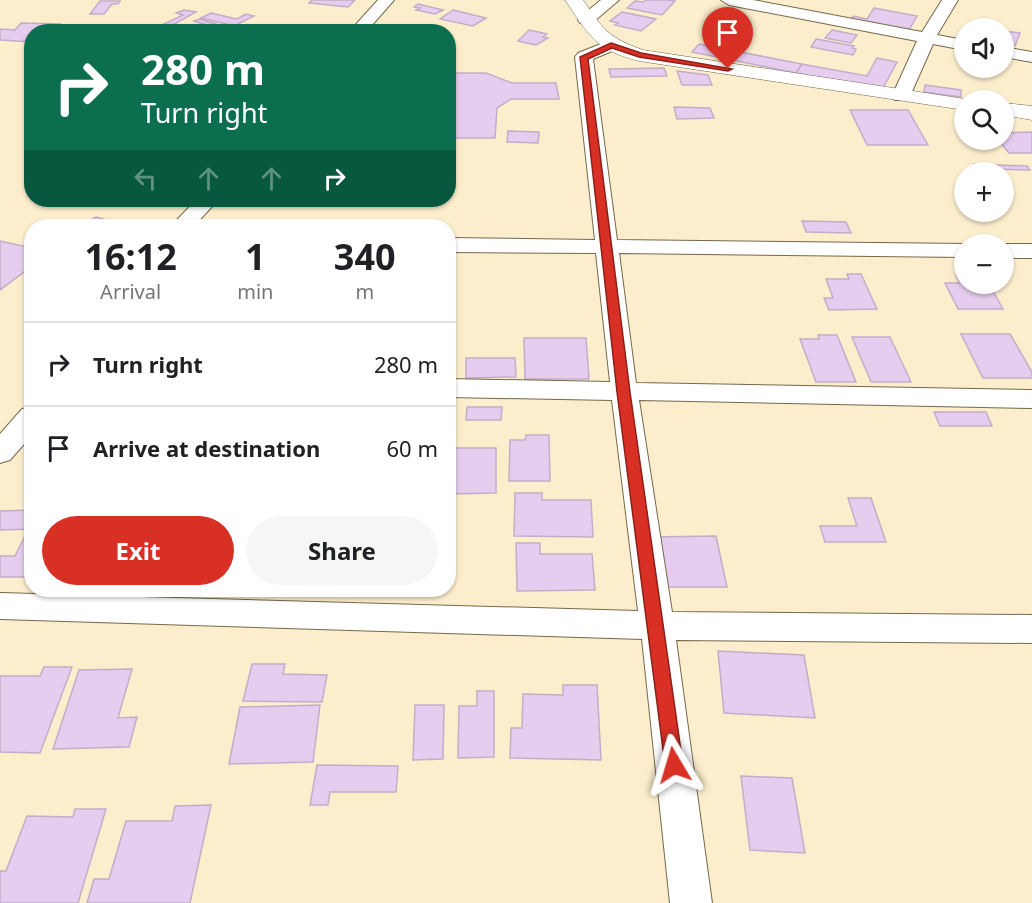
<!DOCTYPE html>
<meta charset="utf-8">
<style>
:root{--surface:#fff;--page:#f6f6f6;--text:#202124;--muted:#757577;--line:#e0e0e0;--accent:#d93025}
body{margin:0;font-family:"Noto Sans",sans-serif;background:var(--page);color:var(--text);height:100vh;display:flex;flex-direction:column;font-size:22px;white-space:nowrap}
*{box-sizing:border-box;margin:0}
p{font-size:20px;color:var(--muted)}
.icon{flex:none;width:33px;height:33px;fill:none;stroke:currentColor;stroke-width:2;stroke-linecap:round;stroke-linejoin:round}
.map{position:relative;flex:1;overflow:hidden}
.panel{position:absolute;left:24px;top:219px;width:432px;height:378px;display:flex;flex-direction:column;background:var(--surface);border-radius:24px;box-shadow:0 2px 4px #0004}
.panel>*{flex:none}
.top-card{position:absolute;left:24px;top:24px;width:432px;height:183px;border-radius:24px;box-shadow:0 2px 4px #0004;background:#0b6e4f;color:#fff;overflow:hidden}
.fabs{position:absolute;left:954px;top:18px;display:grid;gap:12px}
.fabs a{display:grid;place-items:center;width:60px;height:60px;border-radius:50%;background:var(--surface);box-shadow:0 2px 4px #0004;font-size:30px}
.pin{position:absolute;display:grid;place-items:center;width:51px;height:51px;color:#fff;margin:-62px -26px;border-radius:50% 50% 50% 0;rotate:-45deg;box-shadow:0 0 6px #0007}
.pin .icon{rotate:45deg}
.me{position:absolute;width:66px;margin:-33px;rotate:353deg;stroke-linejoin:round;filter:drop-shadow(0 0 4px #0008)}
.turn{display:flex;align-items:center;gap:21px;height:126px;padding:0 18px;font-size:27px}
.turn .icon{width:78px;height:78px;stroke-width:2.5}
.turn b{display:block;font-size:42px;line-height:51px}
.lanes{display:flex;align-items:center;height:57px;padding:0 18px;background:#0003;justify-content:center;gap:30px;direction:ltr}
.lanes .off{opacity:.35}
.eta{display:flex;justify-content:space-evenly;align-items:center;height:102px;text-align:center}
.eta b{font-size:36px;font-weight:700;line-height:42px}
.primary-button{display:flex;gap:12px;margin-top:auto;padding:12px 18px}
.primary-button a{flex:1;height:69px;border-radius:36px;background:var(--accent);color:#fff;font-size:24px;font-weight:700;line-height:69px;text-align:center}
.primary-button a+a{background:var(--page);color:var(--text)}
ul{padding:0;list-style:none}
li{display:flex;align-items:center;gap:18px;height:84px;padding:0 18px;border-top:2px solid var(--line)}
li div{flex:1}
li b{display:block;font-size:22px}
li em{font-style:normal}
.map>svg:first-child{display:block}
.building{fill:#e6ccee;stroke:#c2adc8;stroke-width:1.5}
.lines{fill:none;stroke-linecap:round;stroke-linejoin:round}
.street-casing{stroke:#75684b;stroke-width:2}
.secondary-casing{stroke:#75684b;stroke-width:1}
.street{fill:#fff;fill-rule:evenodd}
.secondary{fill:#fff;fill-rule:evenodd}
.route{fill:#d93025;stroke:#8d1f18;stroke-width:1.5}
</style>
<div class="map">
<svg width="1032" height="903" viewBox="0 0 1032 903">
<rect width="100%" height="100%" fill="#fceecd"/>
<!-- building -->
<path class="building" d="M312 0H355L348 7 309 3Z
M646 0H668L675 1 662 15 627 8 635 1 643 2Z
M100 1H120L118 4H112L104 14H90Z
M418 4 443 10 435 14 416 10 420 8 414 7Z
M874 8 917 16 908 32 850 21 853 16 867 19Z
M184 10 196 12 162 31 147 27 152 25 160 26 183 15 176 13Z
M453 10 486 18 473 26 440 19Z
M622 12 656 19 641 31 615 25 618 23 610 21Z
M211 13 237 19 246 14 254 16 234 26 201 18Z
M200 19 232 29 225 32H202L212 27 194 21Z
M21 23 60 24 53 32H32V42L0 40V29L15 30Z
M403 26 426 28 423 32H398Z
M529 30 547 34 543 37 548 38 536 45 518 41Z
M832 30 857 35 851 43 825 38Z
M1004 31 1020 33 1015 46 1004 44Z
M816 39 854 46 852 48 856 49 853 55 811 47Z
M699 44 802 64 796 73 692 52Z
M877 58 897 62 882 90 796 73 802 64 867 76Z
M664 68 667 76 611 77 609 69Z
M677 71 708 75 712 85H682Z
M456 73H486L512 83H556L559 99H511L497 108 495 138H449L453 108 448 106V76Z
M925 85 961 90V97L924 92Z
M674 107 710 108 714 118 677 119Z
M850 110H908L928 145H867Z
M508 131 539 132 538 143 507 142Z
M1032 132V153H1009L998 140H1004V133Z
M974 164 1027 166 1030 170 990 169 992 172H979Z
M96 217 107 220 97 226H81Z
M802 221 846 222 851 233 806 232Z
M0 241 32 248V266L0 290Z
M847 274H861L877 309 829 310 824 298H833L826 279H849Z
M956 275H964V284H989L1003 309H958L945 283H960Z
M961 334H1010L1032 372V378H983Z
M818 335H837L856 382H816L800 339H819Z
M852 337H890L911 382H871Z
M524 338H586L589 379H525Z
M466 358H515L516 377 466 378Z
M467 407H502L501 420H466Z
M934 412H986L992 426H940Z
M526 435H549L550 481H509L510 440H525Z
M448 448H496V493L448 494Z
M515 493H542V500H591L593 537 514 536Z
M848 498H871L886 542H825L820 526H857Z
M32 510V529L0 530V511Z
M27 532H32V571L29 577H0V556H15Z
M716 536 727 587H658L650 537Z
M516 543H540V554H592L595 590 517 591Z
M718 651 804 655 815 718 724 713Z
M252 664H285L283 674 327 675 322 702 243 701Z
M44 667H72L40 753 0 752V676H40Z
M132 669 118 718 137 717 129 747 53 749 79 670Z
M563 685H597L601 760 510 758 511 728H522L523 694 563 695Z
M477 691H494V757L458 758 459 706H477Z
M320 705 313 762 229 764 240 707Z
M415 705H444L443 759 413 760Z
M317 765 398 766 396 792H330L328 805H310Z
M741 776 792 778 805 853 750 850Z
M211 805 190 903H87L94 879H109L126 821H172L175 806Z
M75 809H106L78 903H0V871H6L27 816 73 817Z"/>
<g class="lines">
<defs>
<path id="street" d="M378 0H394L366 32H349Z
M601 0H619L592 23H580L578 20 580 17Z
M721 0H753L922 32 942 0H958L937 35 964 40V50L933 44 910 96 907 100H895L892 96 917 41 729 5Z
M611 40 617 41 619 45 617 49 593 59 617 240 969 244H964V257L619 253 636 383 1032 390V408L639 400 672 612 1032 615V643L676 640 712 903H670L642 639 0 619V593L638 611 612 400 448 397V379L610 382 596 253 448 252V238L595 240 575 57 578 53Z
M1004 47 1032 52V62L1004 57Z
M196 200H218L194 226H171Z
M1003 244H1032V258H1004Z
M32 407V435L10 460 0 463V434L22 409Z"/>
<path id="secondary" d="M565 0H583C604 30 607 37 643 50L972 100H964V110L639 61C595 50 589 35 565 0Z
M1004 103 1032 106V120L1004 115Z"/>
</defs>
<!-- street casing -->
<use href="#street" class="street-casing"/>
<!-- secondary casing -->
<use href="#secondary" class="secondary-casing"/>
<!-- street -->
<use href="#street" class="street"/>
<!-- secondary -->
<use href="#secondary" class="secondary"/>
</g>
<!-- route -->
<path class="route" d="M611 43 641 53 732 69 728 71 639 57 612 48 588 59 630 392 683 765 680 771 674 773 668 771 665 765 617 392 580 57Z"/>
</svg>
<div class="fabs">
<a><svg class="icon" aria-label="sound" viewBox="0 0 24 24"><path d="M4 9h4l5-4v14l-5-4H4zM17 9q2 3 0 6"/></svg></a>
<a><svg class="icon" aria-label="search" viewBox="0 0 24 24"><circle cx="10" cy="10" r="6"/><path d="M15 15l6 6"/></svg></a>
<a>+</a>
<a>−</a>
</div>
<div class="pin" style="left:728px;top:69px;background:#d93025"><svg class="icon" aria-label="arrive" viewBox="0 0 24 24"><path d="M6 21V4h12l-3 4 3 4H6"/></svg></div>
<svg class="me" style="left:674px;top:765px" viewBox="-20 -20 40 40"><path d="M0-17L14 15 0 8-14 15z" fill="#d93025" stroke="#fff" stroke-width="4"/></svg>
<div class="top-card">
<div class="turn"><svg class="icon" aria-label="right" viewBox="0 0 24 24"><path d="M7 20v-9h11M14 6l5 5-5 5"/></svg><div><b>280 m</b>Turn right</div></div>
<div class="lanes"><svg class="icon off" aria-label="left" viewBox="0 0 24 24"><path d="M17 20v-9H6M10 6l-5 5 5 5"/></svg><svg class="icon off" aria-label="ahead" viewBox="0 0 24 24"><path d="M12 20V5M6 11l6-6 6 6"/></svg><svg class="icon off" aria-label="ahead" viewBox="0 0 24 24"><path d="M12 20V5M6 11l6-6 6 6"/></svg><svg class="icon" aria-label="right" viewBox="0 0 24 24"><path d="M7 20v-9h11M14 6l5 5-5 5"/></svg></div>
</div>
<section class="panel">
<div class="eta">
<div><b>16:12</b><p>Arrival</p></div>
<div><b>1</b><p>min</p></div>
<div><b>340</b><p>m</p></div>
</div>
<ul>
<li><svg class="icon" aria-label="right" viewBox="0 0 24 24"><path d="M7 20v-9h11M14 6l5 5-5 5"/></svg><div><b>Turn right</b></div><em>280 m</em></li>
<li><svg class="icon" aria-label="arrive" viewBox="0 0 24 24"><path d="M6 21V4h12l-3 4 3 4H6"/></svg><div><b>Arrive at destination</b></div><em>60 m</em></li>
</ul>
<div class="primary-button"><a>Exit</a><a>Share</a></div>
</section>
</div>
